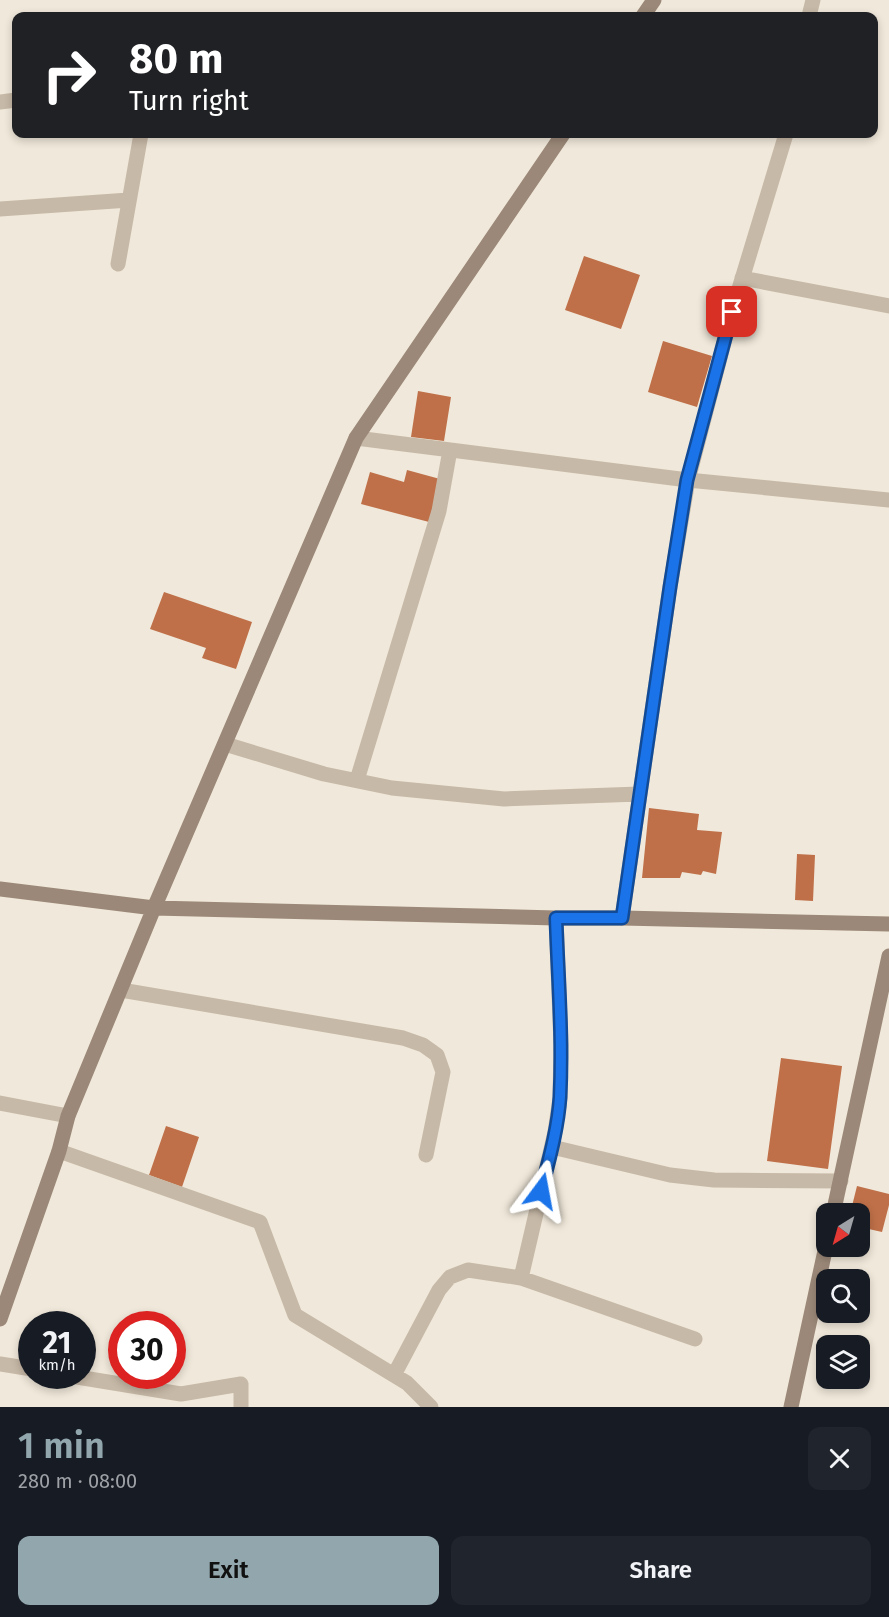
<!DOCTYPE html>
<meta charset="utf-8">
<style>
:root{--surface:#171b24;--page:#20242c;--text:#f1f3f6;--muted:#9ea1a6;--accent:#92a7ad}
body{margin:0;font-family:"Fira Sans",sans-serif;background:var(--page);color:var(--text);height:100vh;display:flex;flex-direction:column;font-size:22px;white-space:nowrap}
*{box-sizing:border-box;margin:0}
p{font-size:20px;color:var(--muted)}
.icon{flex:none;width:33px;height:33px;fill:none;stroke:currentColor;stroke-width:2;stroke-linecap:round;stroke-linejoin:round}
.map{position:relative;height:1407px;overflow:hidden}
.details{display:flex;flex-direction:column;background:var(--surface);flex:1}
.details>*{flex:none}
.top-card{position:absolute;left:12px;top:12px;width:866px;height:126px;border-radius:12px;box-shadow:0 3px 9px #0003;background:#202124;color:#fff;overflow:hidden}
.needle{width:39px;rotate:217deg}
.fabs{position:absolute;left:816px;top:1203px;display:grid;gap:12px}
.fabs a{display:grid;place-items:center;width:54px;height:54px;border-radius:12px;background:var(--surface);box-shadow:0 3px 9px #0003;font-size:30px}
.speed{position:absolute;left:18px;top:1311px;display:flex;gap:12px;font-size:30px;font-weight:700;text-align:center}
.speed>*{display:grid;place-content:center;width:78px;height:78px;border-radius:50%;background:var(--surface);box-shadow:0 3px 9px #0003;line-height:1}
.speed small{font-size:15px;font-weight:400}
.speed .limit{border:9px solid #d22;background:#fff;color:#111}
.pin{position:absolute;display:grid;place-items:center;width:51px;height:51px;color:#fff;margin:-26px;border-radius:12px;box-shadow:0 3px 9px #0006}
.me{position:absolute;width:66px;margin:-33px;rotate:13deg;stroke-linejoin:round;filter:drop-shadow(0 0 4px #0008)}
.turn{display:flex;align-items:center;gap:21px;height:126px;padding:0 18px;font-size:27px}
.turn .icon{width:78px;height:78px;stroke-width:2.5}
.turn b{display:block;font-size:42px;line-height:51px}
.round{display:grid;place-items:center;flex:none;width:63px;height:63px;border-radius:12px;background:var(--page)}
.summary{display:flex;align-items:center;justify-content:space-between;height:102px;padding:0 18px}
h1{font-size:36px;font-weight:600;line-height:45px;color:var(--accent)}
.action{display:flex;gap:12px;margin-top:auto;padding:12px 18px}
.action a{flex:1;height:69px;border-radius:12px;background:var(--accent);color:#111;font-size:24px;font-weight:600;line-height:69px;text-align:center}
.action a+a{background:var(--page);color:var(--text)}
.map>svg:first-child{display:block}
.building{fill:#bf7048}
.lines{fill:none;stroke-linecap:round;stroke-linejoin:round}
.street{stroke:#c7b9a7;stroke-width:15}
.secondary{stroke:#9b8878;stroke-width:15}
.route-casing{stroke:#114b97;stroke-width:15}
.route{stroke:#1a73e8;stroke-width:10}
</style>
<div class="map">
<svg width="889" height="1407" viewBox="0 0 889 1407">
<rect width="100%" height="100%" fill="#f0e8da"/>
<!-- building -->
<path class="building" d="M584 256 640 275 621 329 565 310Z
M663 341 712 356 697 407 648 392Z
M418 391 451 397 444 441 411 437Z
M407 470 440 479 429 522 361 504 370 472 404 482Z
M164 592 252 622 236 669 202 658 206 648 150 629Z
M649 808 699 814 697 830 722 832 716 874 703 871 701 875 682 872 680 878H642Z
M797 854 815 855 813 901 795 900Z
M781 1058 842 1066 828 1169 767 1161Z
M166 1126 199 1137 182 1187 149 1175Z
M857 1186 889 1194V1205L882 1232 860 1227V1214H850Z"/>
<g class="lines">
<!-- street -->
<path class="street" d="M809 16 813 0
M0 102 16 100
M0 209 129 200
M118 264 141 134
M742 278 889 306
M356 438 688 480 889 500
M225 744 324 774 392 788 504 799 639 794
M357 780 439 511 450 450
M622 918 670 587 688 480 732 312 786 134
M121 990 403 1038 423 1045 437 1055 443 1072 426 1155
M0 1103 68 1116
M552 1147 670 1175 714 1180 841 1181
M59 1151 260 1222 295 1315 407 1383 431 1407
M521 1278 555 1132 560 1098 561 1045 556 918
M0 1364 32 1369
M394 1375 439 1290 450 1277 468 1270 521 1278 695 1339
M71 1376 181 1394 241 1384V1407"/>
<!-- secondary -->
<path class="secondary" d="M643 16 654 0
M0 889 154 908 556 918H622L889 924
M833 1214 889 956
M0 1319 59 1151 68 1116 154 908 356 438 563 134
M791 1407 826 1246"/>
</g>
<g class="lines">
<defs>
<path id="route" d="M541 1191C549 1160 558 1128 560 1097 563 1037 558 978 556 918H622L670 587 687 480 732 312"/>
</defs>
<!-- route casing -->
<use href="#route" class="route-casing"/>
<!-- route -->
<use href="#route" class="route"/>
</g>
</svg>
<div class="fabs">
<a><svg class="needle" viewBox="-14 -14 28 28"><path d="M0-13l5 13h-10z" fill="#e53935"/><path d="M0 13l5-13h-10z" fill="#9ea1a6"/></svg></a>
<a><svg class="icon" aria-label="search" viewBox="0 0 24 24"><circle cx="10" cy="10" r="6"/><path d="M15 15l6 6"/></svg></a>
<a><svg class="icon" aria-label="layers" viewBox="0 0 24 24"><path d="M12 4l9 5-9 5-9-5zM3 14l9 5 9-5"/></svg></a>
</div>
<div class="speed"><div>21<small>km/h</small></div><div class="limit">30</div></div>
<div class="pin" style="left:732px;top:312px;background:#d93025"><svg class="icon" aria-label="arrive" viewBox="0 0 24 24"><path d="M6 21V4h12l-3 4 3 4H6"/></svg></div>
<svg class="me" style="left:541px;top:1191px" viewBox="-20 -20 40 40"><path d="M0-17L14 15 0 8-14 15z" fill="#1a73e8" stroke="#fff" stroke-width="4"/></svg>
<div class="top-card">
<div class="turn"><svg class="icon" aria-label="right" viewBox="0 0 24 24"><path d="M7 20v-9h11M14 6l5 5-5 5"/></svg><div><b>80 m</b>Turn right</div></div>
</div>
</div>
<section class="details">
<div class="summary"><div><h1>1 min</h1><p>280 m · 08:00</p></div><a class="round"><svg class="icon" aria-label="close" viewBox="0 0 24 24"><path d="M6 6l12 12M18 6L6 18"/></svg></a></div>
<div class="action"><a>Exit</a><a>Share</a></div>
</section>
